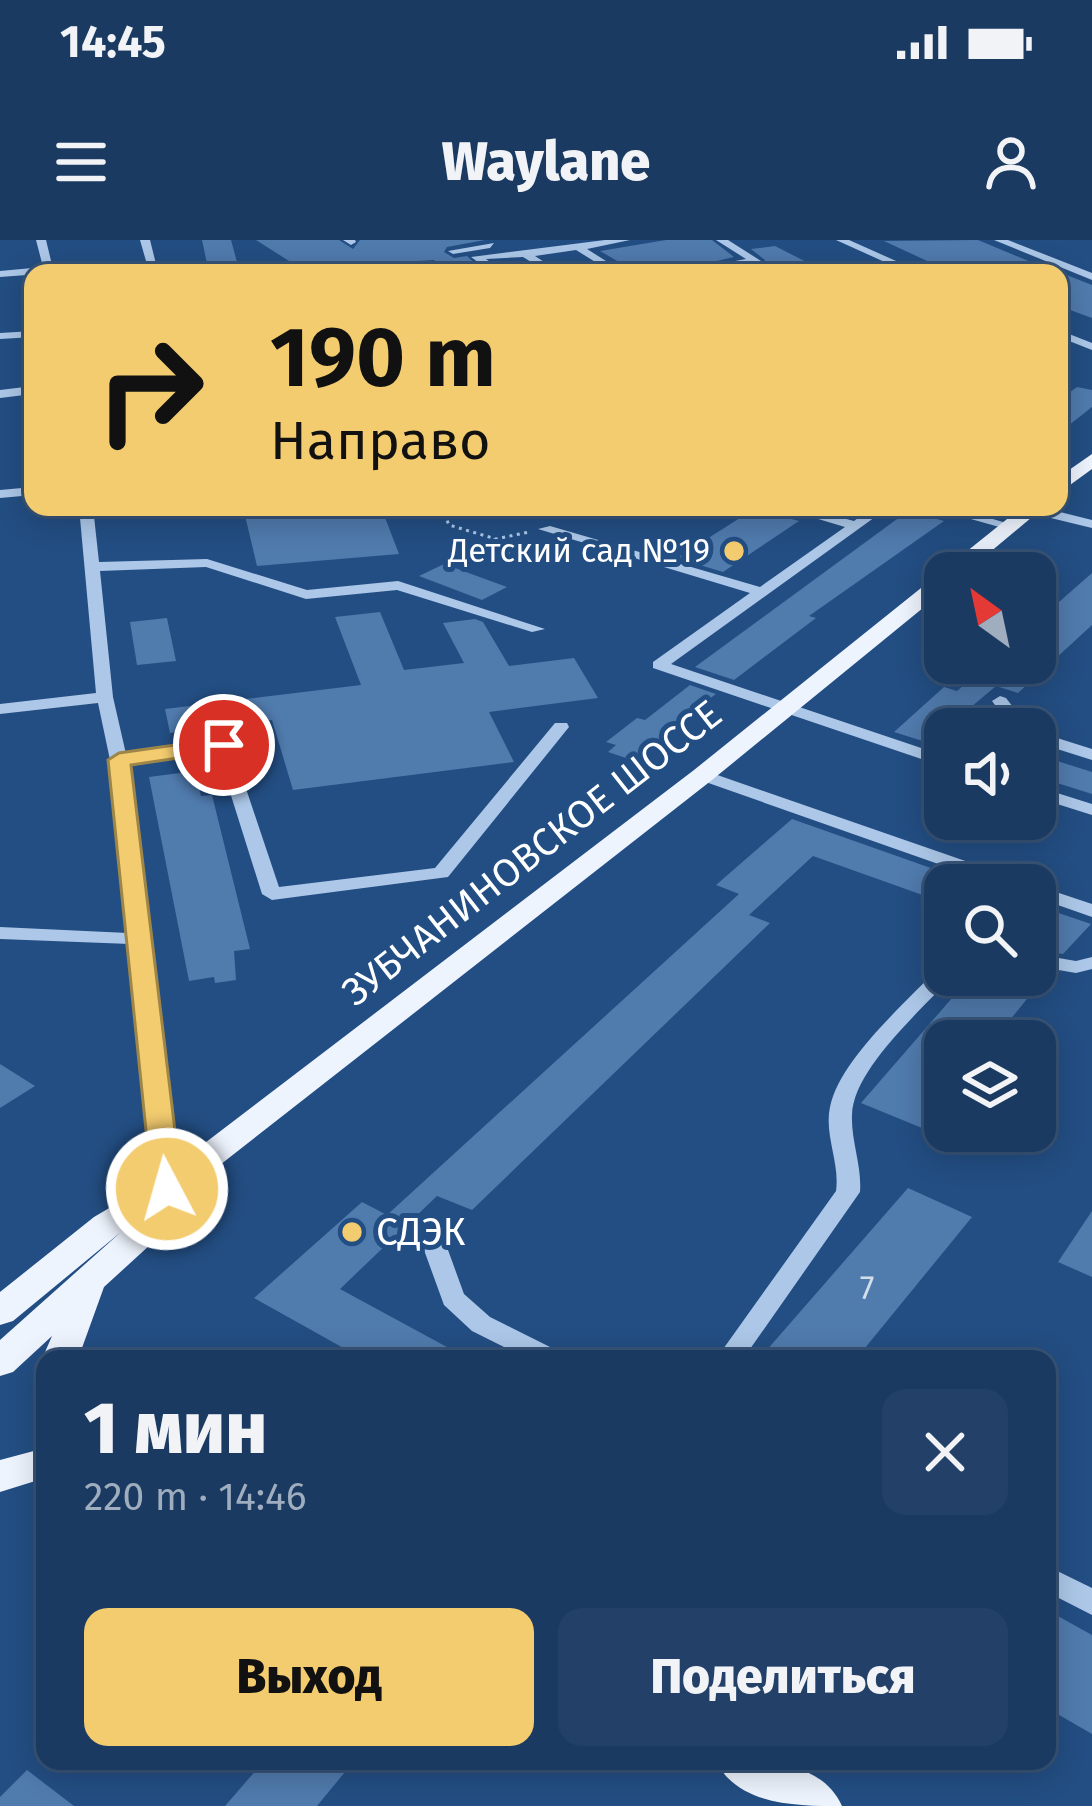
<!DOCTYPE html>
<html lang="ru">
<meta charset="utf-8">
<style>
:root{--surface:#1a3a62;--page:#234168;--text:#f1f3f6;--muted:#9fadbe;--line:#385477;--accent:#f3cc6f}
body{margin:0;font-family:"Fira Sans",sans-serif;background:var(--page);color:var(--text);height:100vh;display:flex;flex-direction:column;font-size:45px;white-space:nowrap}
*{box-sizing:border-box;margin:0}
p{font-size:39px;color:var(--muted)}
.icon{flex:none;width:66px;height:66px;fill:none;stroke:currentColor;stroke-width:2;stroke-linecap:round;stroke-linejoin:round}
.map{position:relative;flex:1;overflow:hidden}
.panel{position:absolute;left:36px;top:1110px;width:1020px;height:420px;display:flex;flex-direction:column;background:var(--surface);border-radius:24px;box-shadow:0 6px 30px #0003,0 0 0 3px var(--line)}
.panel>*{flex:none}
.top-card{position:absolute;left:24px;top:24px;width:1044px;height:252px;border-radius:24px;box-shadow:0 6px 30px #0003,0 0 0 3px var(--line);background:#f3cc6f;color:#111;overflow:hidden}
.needle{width:78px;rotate:327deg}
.tools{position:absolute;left:924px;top:312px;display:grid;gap:24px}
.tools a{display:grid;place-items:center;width:132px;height:132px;border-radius:24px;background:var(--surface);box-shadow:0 6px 30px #0003,0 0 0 3px var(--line);font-size:60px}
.pin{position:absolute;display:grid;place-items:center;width:102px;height:102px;color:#fff;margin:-51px;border:6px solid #fff;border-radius:50%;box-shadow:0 3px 12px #0007}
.me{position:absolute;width:132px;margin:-66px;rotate:354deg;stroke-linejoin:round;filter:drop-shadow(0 0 9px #0008)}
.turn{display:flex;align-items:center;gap:42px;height:252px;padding:0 48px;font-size:54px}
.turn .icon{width:156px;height:156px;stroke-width:2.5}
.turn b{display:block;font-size:84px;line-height:102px}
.round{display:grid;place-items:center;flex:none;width:126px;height:126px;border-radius:24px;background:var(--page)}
.head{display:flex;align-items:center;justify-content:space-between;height:204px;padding:0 48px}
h1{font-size:72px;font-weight:800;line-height:90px}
.action{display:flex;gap:24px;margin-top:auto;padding:24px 48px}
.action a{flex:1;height:138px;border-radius:24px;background:var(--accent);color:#111;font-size:48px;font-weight:800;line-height:138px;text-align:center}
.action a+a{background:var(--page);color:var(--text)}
.status{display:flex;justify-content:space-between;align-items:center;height:84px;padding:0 60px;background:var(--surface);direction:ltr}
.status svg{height:33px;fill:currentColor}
header{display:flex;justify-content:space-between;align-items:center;height:156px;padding:0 48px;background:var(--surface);font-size:54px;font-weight:800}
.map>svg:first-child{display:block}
.building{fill:#507bad}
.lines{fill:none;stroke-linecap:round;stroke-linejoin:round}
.path{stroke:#acc7e8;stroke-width:3;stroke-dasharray:3 4.5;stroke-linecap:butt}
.minor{fill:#acc7e8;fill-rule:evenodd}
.major{fill:#eef4fe;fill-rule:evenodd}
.route{fill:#f3cc6f;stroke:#9e8548;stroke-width:3}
.poi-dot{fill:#f3cc6f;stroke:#234e83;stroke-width:4.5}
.labels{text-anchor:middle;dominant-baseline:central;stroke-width:10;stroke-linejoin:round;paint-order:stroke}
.far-poi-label{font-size:33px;fill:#fff;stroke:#234e83;text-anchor:end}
.number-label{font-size:33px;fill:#d3deea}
.street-label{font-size:39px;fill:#fff;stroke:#234e83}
.poi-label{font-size:39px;fill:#fff;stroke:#234e83;text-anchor:start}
</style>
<div class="status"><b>14:45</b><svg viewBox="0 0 49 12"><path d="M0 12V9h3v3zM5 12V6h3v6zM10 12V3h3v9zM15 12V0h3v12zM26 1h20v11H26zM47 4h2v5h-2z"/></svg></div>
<header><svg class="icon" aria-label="menu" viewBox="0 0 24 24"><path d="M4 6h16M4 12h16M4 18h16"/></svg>Waylane<svg class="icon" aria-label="person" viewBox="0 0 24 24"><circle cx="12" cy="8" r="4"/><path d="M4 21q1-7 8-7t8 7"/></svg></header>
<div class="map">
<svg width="1092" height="1566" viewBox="0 0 1092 1566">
<rect width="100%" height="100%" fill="#234e83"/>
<!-- building -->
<path class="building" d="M202 0H231L240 33H209Z
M256 0H339L353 9 360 0H485L447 7 444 12 454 18 467 16 485 33H431L438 24 434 20 300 28Z
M666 0H712L734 17 665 33H638L600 11Z
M978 0 1057 33H953L884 1Z
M775 6 828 33H720L762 25 765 20 751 9Z
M1059 32 1092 45V78L1059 66Z
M1077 147 1092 150V167L1059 193V160Z
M243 267H381L399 314 257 326Z
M754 269 799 281 723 332 677 318Z
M908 271 944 281 809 376 816 378 734 440 695 427Z
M444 324 507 347 482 360 419 336Z
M1092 333V385L1018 453 996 446 945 489V508L894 492 944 447 957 451 989 423H1035V383Z
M380 372 404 430 464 423 443 383 475 379 483 382 509 426 574 418 598 458 489 472 514 522 293 550 272 480 170 493 165 469 361 445 335 377Z
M167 378 176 421 137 425 130 382Z
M690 445 716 454 694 470 701 472 638 522 608 512 616 505 606 502 637 478 645 480Z
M1035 514 1092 532V554L1035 536Z
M195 531 201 556 212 555 250 709 234 711 236 740 215 743 214 737 189 741 149 537Z
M792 579 945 633V663L813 616 749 675 770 683 472 970 437 956 340 1049 469 1119H363L254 1058 362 962 387 975 739 654 716 645Z
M1035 665 1091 684 1063 714 1035 710Z
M1035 731 1048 733 993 801H945V860L922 888 861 863 972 735H1035Z
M0 824 35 846 0 868Z
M908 948 972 977 856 1119H759Z
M1092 971V1037L1058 1022Z
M1047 1370 1092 1395V1494L1047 1468Z
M264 1521H354L317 1566H225Z
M27 1530 74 1566H0V1557Z"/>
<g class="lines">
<!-- path -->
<path class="path" d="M441 267 449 285 496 299 529 292
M496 299 484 305 544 324"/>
<!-- minor -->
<path class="minor" d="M36 0H46L54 33 0 37V31L43 27Z
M140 0H150L156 24 130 33H115L146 21Z
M343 0H355L356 2 351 5Z
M605 0H630L587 9 625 33H613L576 10 535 16 561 33H549L523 17 486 19 505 33H493L471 17Z
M716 0H728L761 21 695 33H669L746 19Z
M836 0H849L923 33H909Z
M994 0H1008L1092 33V40Z
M494 3 490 8 453 14 448 11Z
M434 24 430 29 339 33 344 30Z
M1059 90 1092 103V110L1059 97Z
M33 91V97L0 99V93Z
M33 146V154L0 158V150Z
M33 247V255L0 258V250Z
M79 267H93L99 322 207 319 307 350 398 341 545 389 532 392 397 350 306 359 206 327 100 331 113 457 126 514 230 501 279 647 435 628 555 483H567L569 487 448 637 272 660 262 654 217 511 128 524 179 949 175 955H159L155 949 130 704 0 699V687L128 693 110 520 98 463 0 474V464L96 453Z
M778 267H801L854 281 873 267H889L671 424 945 516V527L653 428V422L750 353 538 289 550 286 760 347 845 287Z
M928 267H951L1017 286 1010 290Z
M1026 267H1040L1092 280V288L1026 272Z
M1000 456 1006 458 1030 489H1013L992 461Z
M1035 491 1092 509V520L1035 502Z
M703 530 1023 641 1026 645H998L697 539V531Z
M1035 546 1092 564V575L1035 557Z
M1035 645 1092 664V677L1035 657Z
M1035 714 1076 721 1092 717V729L1076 733 1035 726Z
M945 726V735L952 736C922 770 853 829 852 875 851 902 862 925 860 952L743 1119H716L836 951C840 923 824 895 830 867 840 819 905 764 938 728Z
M432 991 441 993 444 999 464 1054 490 1077 560 1112 564 1119H528L472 1091 444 1065 420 999 423 993Z
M1047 1326 1092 1348V1375L1047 1352Z"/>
<!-- major -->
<path class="major" d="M1092 214V229L1059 253V237Z
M1022 267H1044L965 333H945V350L712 540 179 957 151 1004 104 1047 78 1119H45V1125L42 1119 52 1096 13 1132 0 1136V1100L121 992 13 1081 0 1085V1052L94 977 155 941 694 530Z
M45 1208V1238L0 1252V1220Z
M716 1521C760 1521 821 1519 842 1566 798 1566 738 1566 716 1521Z"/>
</g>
<!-- route -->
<path class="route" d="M224 498 235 505 232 510 131 525 182 949 167 960 152 949 108 520 119 513Z"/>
<!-- markers -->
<g class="poi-dot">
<circle cx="734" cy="311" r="12"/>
<circle cx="352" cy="992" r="12"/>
</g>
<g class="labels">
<!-- far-poi labels -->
<g class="far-poi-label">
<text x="710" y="311">Детский сад №19</text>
</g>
<!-- number labels -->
<g class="number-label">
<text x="867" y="1048">7</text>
</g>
<!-- street labels -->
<g class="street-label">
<text transform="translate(532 613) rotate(-38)">ЗУБЧАНИНОВСКОЕ ШОССЕ</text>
</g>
<!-- poi labels -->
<g class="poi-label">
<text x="376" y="992">СДЭК</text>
</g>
</g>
</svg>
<div class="tools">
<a><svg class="needle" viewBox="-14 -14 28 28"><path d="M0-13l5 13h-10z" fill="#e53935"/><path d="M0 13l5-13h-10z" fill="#9fadbe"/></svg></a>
<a><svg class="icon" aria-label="sound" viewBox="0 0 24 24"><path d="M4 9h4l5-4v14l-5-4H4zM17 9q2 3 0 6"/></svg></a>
<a><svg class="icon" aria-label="search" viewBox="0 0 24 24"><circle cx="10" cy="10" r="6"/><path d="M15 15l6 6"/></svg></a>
<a><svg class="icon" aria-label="layers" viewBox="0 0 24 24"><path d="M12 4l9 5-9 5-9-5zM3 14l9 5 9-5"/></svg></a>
</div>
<div class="pin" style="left:224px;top:505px;background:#d93025"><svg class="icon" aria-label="arrive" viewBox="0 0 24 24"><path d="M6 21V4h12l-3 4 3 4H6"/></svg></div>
<svg class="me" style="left:167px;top:949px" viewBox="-20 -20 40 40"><circle r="17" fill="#f3cc6f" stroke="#fff" stroke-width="3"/><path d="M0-11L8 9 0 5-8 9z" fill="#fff"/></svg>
<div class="top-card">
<div class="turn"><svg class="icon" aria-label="right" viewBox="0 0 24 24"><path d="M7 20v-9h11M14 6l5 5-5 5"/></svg><div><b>190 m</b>Направо</div></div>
</div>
<section class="panel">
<div class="head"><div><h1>1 мин</h1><p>220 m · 14:46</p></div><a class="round"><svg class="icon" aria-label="close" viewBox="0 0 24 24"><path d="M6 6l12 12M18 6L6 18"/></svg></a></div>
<div class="action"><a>Выход</a><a>Поделиться</a></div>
</section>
</div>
